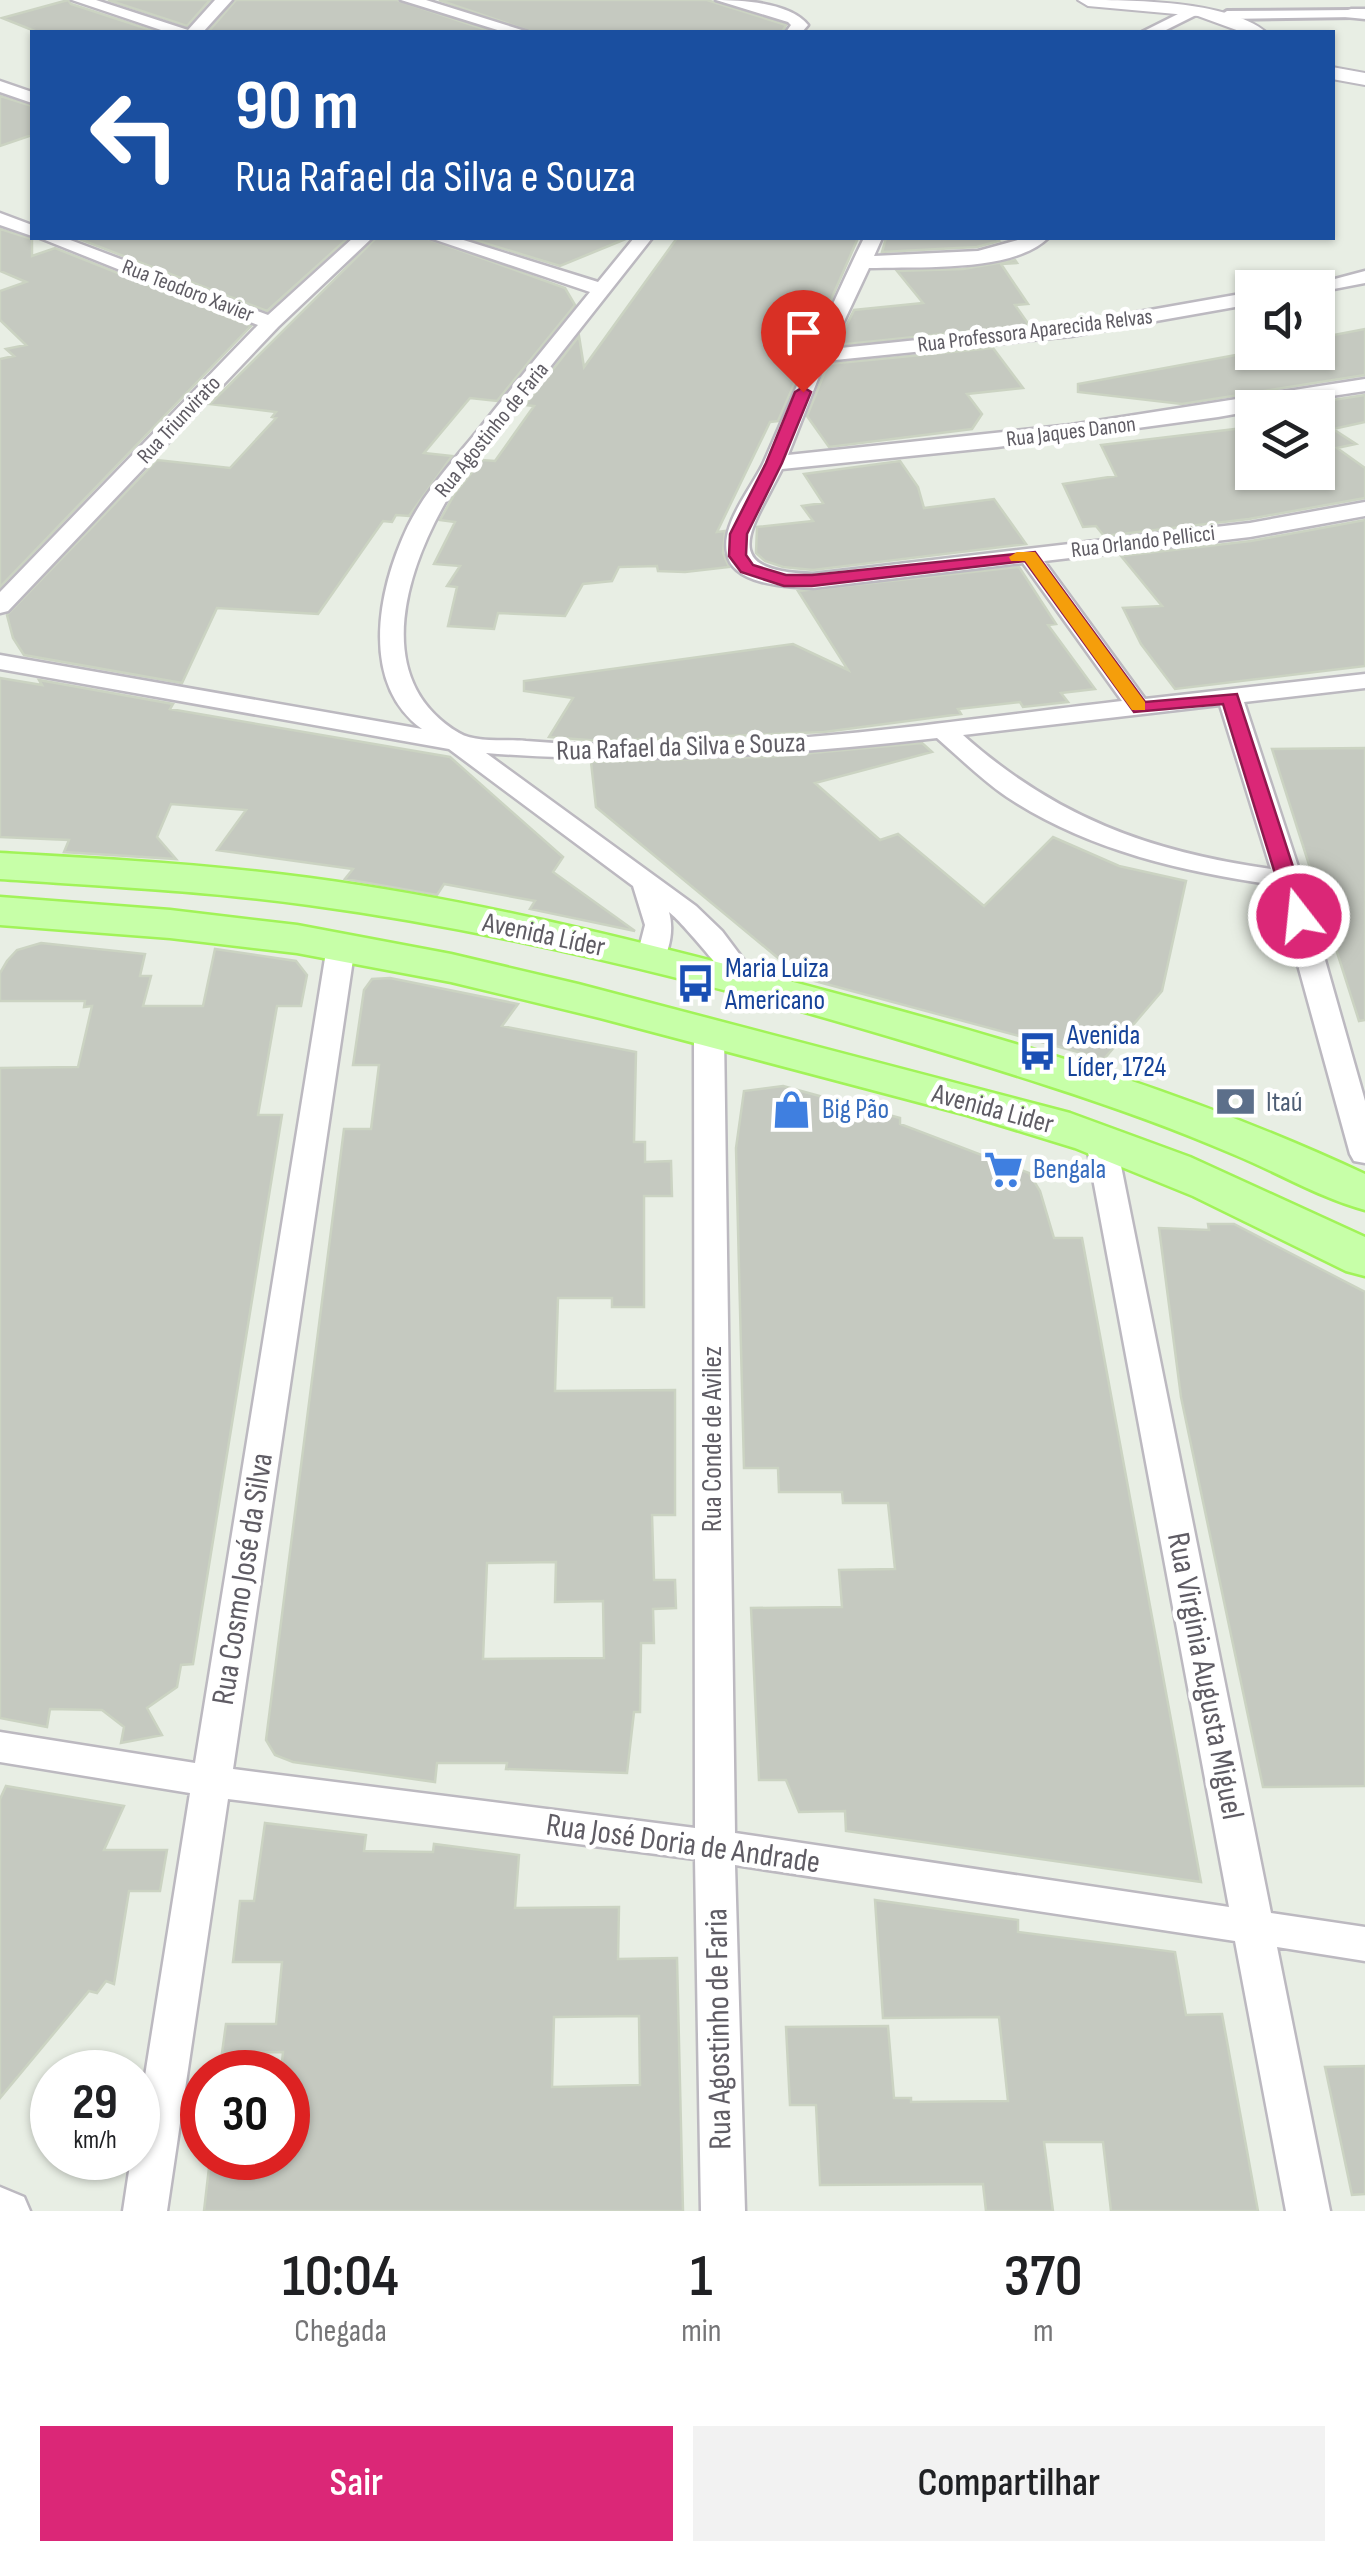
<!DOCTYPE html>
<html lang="pt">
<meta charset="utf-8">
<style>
:root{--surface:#fff;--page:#f2f2f2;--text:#202124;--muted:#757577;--accent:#db2777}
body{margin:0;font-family:"Sofia Sans Condensed",sans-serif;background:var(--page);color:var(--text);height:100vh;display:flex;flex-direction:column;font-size:38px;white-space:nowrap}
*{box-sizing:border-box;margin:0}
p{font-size:32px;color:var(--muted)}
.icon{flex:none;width:55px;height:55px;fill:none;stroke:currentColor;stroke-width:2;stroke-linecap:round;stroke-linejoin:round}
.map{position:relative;height:2211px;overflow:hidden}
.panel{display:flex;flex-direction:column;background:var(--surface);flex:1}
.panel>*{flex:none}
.guide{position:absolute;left:30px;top:30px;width:1305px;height:210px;border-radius:0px;box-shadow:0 2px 8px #0004;background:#1a4fa0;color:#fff;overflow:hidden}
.tools{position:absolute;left:1235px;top:270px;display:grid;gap:20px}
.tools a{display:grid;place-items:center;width:100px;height:100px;border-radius:0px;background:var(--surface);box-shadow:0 2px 8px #0004;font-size:50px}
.speed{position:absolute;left:30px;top:2050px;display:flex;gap:20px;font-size:50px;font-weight:700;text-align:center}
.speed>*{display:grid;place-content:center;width:130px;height:130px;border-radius:50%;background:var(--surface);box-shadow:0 2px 8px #0004;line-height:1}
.speed small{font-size:25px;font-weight:400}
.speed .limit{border:15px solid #d22;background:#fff;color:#111}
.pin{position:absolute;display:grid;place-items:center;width:85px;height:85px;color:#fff;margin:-102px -42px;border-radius:50% 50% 50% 0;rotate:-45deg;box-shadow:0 0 10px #0007}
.pin .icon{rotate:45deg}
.me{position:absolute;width:110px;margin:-55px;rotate:344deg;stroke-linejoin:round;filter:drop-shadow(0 0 8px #0008)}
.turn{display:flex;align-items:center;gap:35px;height:210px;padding:0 40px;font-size:45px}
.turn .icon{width:130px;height:130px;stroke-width:2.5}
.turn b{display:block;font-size:70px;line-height:85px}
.eta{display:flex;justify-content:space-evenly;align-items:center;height:170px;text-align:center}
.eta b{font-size:60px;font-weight:600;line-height:70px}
.primary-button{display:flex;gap:20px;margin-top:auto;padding:20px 40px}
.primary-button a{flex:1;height:115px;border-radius:0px;background:var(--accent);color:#fff;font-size:40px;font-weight:600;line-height:115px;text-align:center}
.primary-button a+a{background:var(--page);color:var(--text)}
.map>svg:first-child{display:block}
.building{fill:#c5c9c0;stroke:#cbd3c2;stroke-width:2.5;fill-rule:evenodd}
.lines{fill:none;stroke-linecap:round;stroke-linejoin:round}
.pedestrian-casing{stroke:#bcb9c0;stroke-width:6}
.minor-casing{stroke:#bcb9c0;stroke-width:5}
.tertiary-casing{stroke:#bcb9c0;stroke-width:4}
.primary-casing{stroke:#a1f358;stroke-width:5}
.pedestrian{fill:#fff;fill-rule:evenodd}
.minor{fill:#fff;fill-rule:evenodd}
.tertiary{fill:#fff;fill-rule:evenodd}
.primary{fill:#c7ffa8;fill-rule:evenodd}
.route{fill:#db2777;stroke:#8e194d;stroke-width:2.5}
.slow{fill:#f59e0b}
.labels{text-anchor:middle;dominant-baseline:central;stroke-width:9;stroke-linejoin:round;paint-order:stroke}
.far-street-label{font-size:22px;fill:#5f5c64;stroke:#fff}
.street-label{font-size:28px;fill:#5f5c64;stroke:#fff}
.transit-label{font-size:28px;fill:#164399;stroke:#fff;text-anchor:start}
.service-label{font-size:28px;fill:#4e5e75;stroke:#fff;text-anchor:start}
.shop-label{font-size:28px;fill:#366cbe;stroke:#fff;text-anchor:start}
.near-street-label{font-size:32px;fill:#5f5c64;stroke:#fff}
</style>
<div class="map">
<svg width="1365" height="2211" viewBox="0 0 1365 2211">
<rect width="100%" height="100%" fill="#e8eee4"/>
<!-- building -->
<path class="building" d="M68 0 71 4 157 32H37L2 18Z
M108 0H210L187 26Z
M236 0H397L493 32H208Z
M439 0H707L786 25 782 32H532Z
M0 96 32 106V135L0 146Z
M0 229 32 239V256L55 248 251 326 0 587V359L14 356 6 349 26 345 0 320V291L26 282 0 271Z
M84 238H348L267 311 79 239Z
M376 238H426L565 288 575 305 497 401 470 398 424 453 452 456 409 516 396 515 392 522 383 521 318 614 217 608 182 683 24 655 13 638 7 615 157 460 230 468 276 418 272 417 276 412 210 404Z
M468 238H628L560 266Z
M677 238H858L778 421 770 422 717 532 725 531 723 553 729 567 685 572 658 571 657 566 619 567 612 581 583 584 565 616 498 613 494 629 448 626 457 587 447 586 460 566 434 564 455 522 440 520 455 493 482 460 495 461 534 406 525 405 579 336 584 367Z
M886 238H995L999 241 977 247 882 252Z
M1015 260 1017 263 1001 264 1028 304 1015 305 1029 325 837 345 854 310 923 303 897 271 963 269Z
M1365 329V375L1182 404 1078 392V384L1252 352H1318V338Z
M993 348 1023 388 967 394 982 414 972 429 829 447 807 416 828 364Z
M1365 395V422L1333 429 1356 444 1337 448 1365 468V498L1249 519 1104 536 1096 526 1083 527 1063 484 1116 476 1101 445 1252 427V472H1318V408H1281Z
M900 461 918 487 924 508 994 499 1026 544 813 570 783 567 765 561 756 553 757 527 813 521 802 506 823 503 804 474Z
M1365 520V666L1175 689 1141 644 1123 608 1162 606 1121 556 1251 541Z
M1019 567 1056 624 1048 625 1095 689 1061 693 1068 702 1023 707 1020 702 958 709 961 714 824 732 601 741 549 737 573 698 524 691V681L793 644 848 670 798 591Z
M0 678 42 685 39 680 173 704 170 709 450 757 563 857 553 872 635 931 530 909 535 901 444 884 437 895 345 879 353 869 217 850 246 810 171 804 157 837 176 859 64 852 69 840 0 837Z
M922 743 932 752 815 783 880 840 898 834 984 906 1053 837 1119 866 1186 881 1162 991 1104 1059 815 981 784 963 596 807 591 762 768 757Z
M1365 748V1020L1359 1021 1272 749Z
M41 943 145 954 140 976H151L143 1006H203L215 949 296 961 307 975 301 1006H277L258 1115H282L193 1664 181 1665 177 1687 147 1708 162 1735 121 1743 124 1727 102 1710 50 1709 47 1727 0 1718V1068L78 1067 92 1006 84 1007 85 1001H0V973L7 961 17 950Z
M390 978 518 1004 502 1026 636 1052 634 1142H645V1162L671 1161 672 1196H644V1307H612V1298H558L555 1391 675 1390V1515H652L654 1580H675L676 1608 653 1609 654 1643H641L640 1712H634L627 1773 506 1769 507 1763H437L435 1782 293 1762 275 1755 266 1740 344 1129H371L379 1065H353L364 990 372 979ZM556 1562 555 1602 603 1601 604 1658 483 1659 487 1563Z
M783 1086 900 1118V1124L1029 1173 1040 1191 1054 1238H1082L1201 1882 846 1831 845 1811 799 1812 786 1780H759L751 1608 842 1607 839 1570 895 1569 888 1503H843L842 1492H779L778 1468H744L736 1148 744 1091Z
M1208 1224H1234L1365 1292V1786L1263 1787 1181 1397 1159 1228 1209 1230Z
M6 1786 124 1806 104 1850H167L160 1891H129L114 1984 106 1981 97 1993 89 1991 0 2098V1799Z
M265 1823 366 1835 364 1851 433 1852 434 1844 519 1855 515 1908 619 1907 618 1959 677 1958 683 2211H204L210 2159 288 2158V2072H281L283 2052 222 2053 226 2024H276L282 1962H233L240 1901H254ZM639 2016 640 2085 552 2087 554 2017Z
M875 1900 1018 1920V1932L1175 1952 1186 2015 1222 2014 1258 2211H1111L1103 2142H1044L1053 2211H986L983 2184 820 2185 816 2105H790L786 2027 888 2026 894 2098H911V2102L1008 2101 999 2017 883 2018Z
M1365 2066V2194L1352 2195 1325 2067Z"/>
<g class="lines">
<defs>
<path id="pedestrian" d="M1351 10 1355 11V17L1227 19 1221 15 1227 11Z"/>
<path id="minor" d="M72 0H96L188 30 215 0H232L203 32H167Z
M401 0H426L528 32H504Z
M716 0C743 0 790 3 808 25L802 32H786L791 25 788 22Z
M1192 7 1206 10 1162 32H1142Z
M1351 9H1365V19L1345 17V11Z
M0 81 32 92V103L0 92Z
M0 213 32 225V236L0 225Z
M40 238H65L268 315 353 238H372L278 327 8 611 0 613V592L258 325Z
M430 238H457L598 282 634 238H652L452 491C408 564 367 678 459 733 475 743 507 739 526 741 725 757 925 724 1122 701L1023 563 813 588C788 587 732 585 727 553 721 523 752 488 764 462 797 387 828 311 864 238H882L874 256 978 251 1025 238H1048C1012 273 917 266 869 268L831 349 1071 324 1252 292V304L1071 336 825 361 788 455 1071 425 1365 379V391L1252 408V411L1218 417 997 447 782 469C752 529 715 571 813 574L1250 523 1365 502V516L1250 537 1044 561 1145 699 1365 674V688L1244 702 1302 879 1365 1101V1163L1354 1161 1350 1154 1276 885C1183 872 1087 850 1007 797 982 780 960 758 937 738 786 755 637 765 486 753L696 906 722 931 761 983 757 989C751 991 748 992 741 990 733 987 687 926 669 912 674 929 670 951 660 966H640L636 960 645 925 633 886 449 749 0 669V655L422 729C358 682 379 587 408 526 426 490 455 459 480 428 516 383 553 337 590 292ZM1220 705 1271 869C1150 852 1055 817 963 735Z
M1365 271V283L1318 292V288H1301Z
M341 938 355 946 233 1769 695 1828 694 1033 699 1027H719L724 1033 735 1833 1229 1907 1086 1141 1090 1134H1112L1116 1141 1271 1913 1365 1927V1961L1277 1947 1330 2211H1286L1235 1941 735 1865 745 2211H701L695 1859 228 1799 167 2211H123L131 2158H138V2120L190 1793 0 1762V1732L195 1763 327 946Z
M0 2187 24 2197 30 2211H0Z"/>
<path id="tertiary" d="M1078 0C1131 0 1227 0 1266 32H1242L1198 16 1088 6Z
M1332 67 1365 73V85L1332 79Z"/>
<path id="primary" d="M0 853C103 859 207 864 310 878 497 903 682 952 864 1001 1035 1047 1205 1099 1365 1174V1210C1320 1198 1277 1172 1233 1154 1173 1128 1111 1106 1049 1086 809 1009 559 939 309 905 206 891 103 886 0 879Z
M0 897 170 910 297 925 451 954 578 984 1070 1113 1190 1157 1365 1237V1276L1346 1271 1193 1196 1075 1148 967 1115 600 1018 451 982 297 953 170 938 0 925Z"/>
</defs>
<!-- pedestrian casing -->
<use href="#pedestrian" class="pedestrian-casing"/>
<!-- minor casing -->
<use href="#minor" class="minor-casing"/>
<!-- tertiary casing -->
<use href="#tertiary" class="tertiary-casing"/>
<!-- primary casing -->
<use href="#primary" class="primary-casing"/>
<!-- pedestrian -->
<use href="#pedestrian" class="pedestrian"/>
<!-- minor -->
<use href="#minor" class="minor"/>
<!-- tertiary -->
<use href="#tertiary" class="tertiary"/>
<!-- primary -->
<use href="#primary" class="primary"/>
</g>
<!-- route -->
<path class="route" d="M803 387 811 392 782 463 747 534 746 555 753 565 786 575H812L1035 552 1145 702 1237 694 1309 916 1306 920 1299 922 1288 916 1223 704 1134 712 1025 561 812 586H784L741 572 729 556 730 534 766 463 795 392Z"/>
<!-- slow -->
<path class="slow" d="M1017 552H1035L1145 702V710H1132L1025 561H1011L1009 557Z"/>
<!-- icons -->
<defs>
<symbol id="bus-bare" viewBox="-9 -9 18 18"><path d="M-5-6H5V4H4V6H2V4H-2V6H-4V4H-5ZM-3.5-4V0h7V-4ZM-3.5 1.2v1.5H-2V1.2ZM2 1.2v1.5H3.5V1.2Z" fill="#1a4fb4" stroke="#fff" stroke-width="2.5" paint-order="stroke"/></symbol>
<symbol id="bank-bare" viewBox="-9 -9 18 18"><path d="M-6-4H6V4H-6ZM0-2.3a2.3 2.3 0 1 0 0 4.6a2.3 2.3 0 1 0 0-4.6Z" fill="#5c6f8a" stroke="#fff" stroke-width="2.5" paint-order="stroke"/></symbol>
<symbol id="shop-bare" viewBox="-9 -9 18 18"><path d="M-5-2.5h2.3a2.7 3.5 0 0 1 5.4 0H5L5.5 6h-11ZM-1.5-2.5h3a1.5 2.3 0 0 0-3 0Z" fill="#3f7fe0" stroke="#fff" stroke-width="2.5" paint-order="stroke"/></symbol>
<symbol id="supermarket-bare" viewBox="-9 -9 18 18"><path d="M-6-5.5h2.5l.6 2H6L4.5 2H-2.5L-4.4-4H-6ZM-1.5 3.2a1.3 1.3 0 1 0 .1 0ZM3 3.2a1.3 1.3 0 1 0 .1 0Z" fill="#3f7fe0" stroke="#fff" stroke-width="2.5" paint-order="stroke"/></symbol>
</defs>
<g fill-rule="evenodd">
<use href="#bus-bare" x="668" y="956" width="55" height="55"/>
<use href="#bus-bare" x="1010" y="1024" width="55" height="55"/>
<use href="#bank-bare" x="1208" y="1074" width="55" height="55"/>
<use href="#shop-bare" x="764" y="1082" width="55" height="55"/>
<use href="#supermarket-bare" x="976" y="1142" width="55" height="55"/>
</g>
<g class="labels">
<!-- far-street labels -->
<g class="far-street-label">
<text transform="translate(188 291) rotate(21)">Rua Teodoro Xavier</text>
<text transform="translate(1035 331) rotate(-7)">Rua Professora Aparecida Relvas</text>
<text transform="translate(179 420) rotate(-47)">Rua Triunvirato</text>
<text transform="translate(492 430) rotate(-51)">Rua Agostinho de Faria</text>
<text transform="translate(1071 432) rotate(-7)">Rua Jaques Danon</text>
<text transform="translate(1143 542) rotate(-7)">Rua Orlando Pellicci</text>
</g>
<!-- street labels -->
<g class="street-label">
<text transform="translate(681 747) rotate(-2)">Rua Rafael da Silva e Souza</text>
<text transform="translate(544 935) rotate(12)">Avenida Líder</text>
<text transform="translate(993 1109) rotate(15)">Avenida Lider</text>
<text transform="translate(712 1439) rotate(-90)">Rua Conde de Avilez</text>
</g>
<!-- transit labels -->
<g class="transit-label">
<text x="725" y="968">Maria Luiza<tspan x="725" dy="32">Americano</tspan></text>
<text x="1067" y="1035">Avenida<tspan x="1067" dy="32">Líder, 1724</tspan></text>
</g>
<!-- service labels -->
<g class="service-label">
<text x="1266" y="1102">Itaú</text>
</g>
<!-- shop labels -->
<g class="shop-label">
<text x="822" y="1109">Big Pão</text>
<text x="1033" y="1169">Bengala</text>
</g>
<!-- near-street labels -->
<g class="near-street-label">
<text transform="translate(243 1579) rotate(-81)">Rua Cosmo José da Silva</text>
<text transform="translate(1205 1676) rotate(79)">Rua Virginia Augusta Miguel</text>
<text transform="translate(683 1844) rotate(8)">Rua José Doria de Andrade</text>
<text transform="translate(719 2029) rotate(-91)">Rua Agostinho de Faria</text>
</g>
</g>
</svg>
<div class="tools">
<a><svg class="icon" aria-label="sound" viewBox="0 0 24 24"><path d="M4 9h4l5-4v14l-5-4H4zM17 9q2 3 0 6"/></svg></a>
<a><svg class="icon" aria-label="layers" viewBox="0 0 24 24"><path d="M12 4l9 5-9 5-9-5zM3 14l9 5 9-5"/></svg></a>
</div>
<div class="speed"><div>29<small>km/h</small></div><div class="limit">30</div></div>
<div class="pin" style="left:803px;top:392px;background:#d93025"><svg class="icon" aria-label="arrive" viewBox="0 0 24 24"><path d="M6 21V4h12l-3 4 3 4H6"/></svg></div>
<svg class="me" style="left:1299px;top:916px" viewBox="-20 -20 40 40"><circle r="17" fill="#db2777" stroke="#fff" stroke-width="3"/><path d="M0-11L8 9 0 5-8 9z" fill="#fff"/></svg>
<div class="guide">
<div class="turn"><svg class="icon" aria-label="left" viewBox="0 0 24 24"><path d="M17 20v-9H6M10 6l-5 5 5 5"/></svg><div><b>90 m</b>Rua Rafael da Silva e Souza</div></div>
</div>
</div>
<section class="panel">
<div class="eta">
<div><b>10:04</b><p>Chegada</p></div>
<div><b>1</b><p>min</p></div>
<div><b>370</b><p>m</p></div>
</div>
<div class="primary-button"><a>Sair</a><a>Compartilhar</a></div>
</section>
